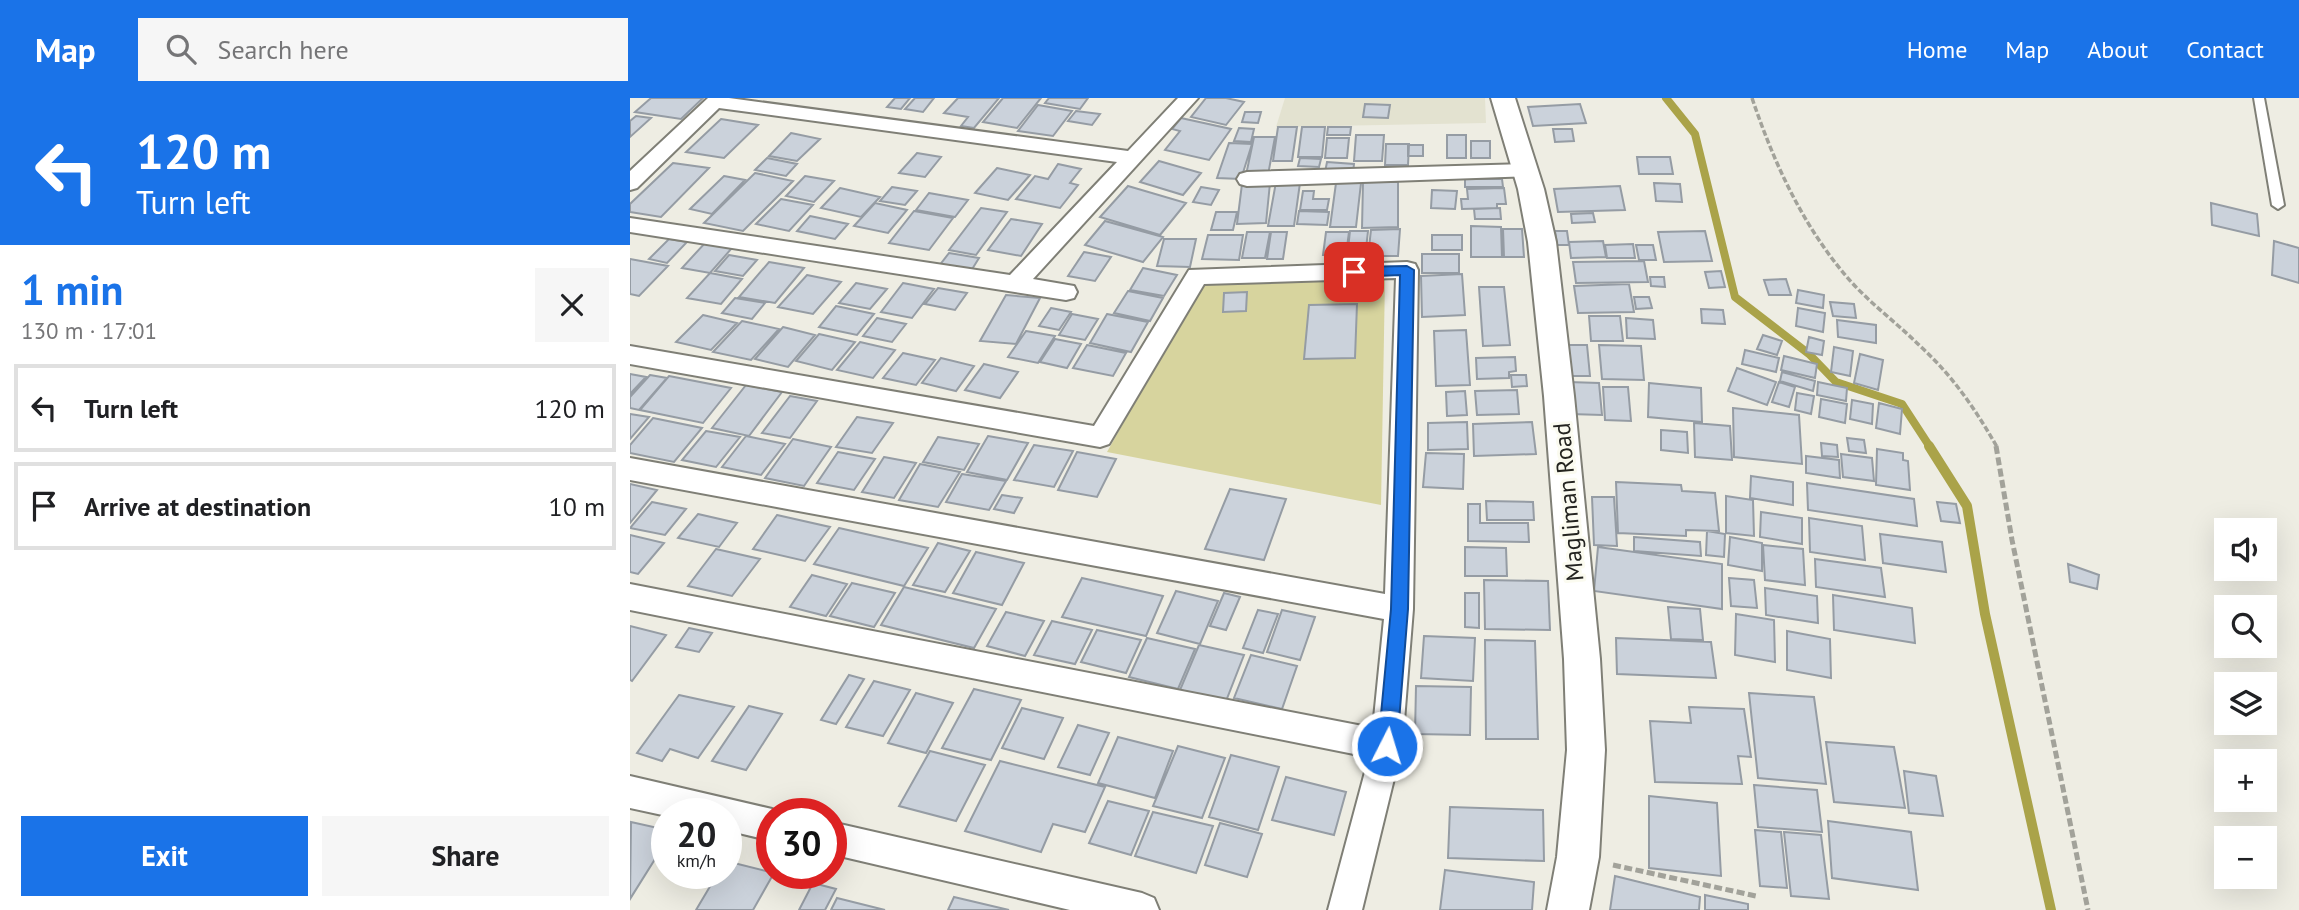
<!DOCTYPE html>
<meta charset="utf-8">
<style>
:root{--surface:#fff;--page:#f6f6f6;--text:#202124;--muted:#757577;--line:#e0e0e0;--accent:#1a73e8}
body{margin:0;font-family:"PT Sans",sans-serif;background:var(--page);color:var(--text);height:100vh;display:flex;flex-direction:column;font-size:26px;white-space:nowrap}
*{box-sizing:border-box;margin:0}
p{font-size:23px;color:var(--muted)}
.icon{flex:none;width:38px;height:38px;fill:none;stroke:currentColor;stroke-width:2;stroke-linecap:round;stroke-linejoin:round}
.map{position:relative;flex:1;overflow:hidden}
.drawer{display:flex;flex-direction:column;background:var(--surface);width:630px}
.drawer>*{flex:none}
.hud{background:#1a73e8;color:#fff;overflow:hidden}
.buttons{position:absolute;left:1584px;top:420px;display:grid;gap:14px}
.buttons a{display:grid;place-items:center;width:63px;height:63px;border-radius:0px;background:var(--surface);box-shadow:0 7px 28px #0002;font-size:35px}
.speed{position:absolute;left:21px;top:700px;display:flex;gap:14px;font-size:35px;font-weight:700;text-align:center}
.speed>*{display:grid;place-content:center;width:91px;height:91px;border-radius:50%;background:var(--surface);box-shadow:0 7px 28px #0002;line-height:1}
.speed small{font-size:18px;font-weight:400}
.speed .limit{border:10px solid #d22;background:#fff;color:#111}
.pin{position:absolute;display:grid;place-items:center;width:60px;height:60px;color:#fff;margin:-30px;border-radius:14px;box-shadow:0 4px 10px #0006}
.me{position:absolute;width:77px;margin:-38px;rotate:5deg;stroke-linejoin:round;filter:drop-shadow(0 0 5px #0008)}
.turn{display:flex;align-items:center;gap:24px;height:147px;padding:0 21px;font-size:32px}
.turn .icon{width:91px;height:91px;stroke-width:2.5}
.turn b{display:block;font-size:49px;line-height:60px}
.round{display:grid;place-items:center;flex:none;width:74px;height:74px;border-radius:0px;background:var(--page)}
.overview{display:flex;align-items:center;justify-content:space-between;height:119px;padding:0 21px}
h1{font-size:42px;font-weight:700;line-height:52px;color:var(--accent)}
.button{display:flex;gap:14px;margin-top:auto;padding:14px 21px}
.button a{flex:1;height:80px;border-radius:0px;background:var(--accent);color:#fff;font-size:28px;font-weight:700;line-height:80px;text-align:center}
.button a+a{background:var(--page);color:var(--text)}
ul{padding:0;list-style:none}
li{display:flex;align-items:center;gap:21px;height:88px;margin:0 14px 10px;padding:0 7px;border:4px solid var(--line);border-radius:0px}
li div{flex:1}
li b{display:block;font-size:26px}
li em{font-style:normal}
header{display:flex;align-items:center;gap:42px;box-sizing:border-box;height:98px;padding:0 35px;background:var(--accent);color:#fff}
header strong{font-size:33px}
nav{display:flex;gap:38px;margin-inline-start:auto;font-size:24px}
.search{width:490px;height:63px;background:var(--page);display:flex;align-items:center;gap:18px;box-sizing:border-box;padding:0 24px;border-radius:0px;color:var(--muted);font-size:26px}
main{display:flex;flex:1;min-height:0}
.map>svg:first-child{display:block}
.built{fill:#e3e2d0}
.green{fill:#d7d49e}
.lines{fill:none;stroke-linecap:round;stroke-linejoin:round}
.stream-far1{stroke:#aaa349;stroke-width:8}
.stream{stroke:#aaa349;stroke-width:10}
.building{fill:#cbd2db;stroke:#959ca4;stroke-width:2}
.service-casing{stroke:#7f7f76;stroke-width:4}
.minor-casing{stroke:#7f7f76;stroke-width:4}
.tertiary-casing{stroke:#7f7f76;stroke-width:4}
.path-far1{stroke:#a2a29a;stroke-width:3.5;stroke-dasharray:6 2.5;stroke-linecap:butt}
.path{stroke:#a2a29a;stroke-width:5;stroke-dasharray:8 3.5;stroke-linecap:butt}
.service{fill:#fff;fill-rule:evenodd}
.minor{fill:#fff;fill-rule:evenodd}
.tertiary{fill:#fff;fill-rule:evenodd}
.route{fill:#1a73e8;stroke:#114b97;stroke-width:2}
.labels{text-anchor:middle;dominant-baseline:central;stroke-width:6;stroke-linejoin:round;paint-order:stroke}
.street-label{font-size:24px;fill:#242420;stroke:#fbfbf0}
</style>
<header>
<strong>Map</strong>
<div class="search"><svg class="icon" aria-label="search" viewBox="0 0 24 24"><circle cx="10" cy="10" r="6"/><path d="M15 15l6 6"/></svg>Search here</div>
<nav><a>Home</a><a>Map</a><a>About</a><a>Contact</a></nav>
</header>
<main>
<section class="drawer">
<div class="hud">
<div class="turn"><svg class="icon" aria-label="left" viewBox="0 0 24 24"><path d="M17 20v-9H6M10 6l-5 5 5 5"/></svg><div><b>120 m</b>Turn left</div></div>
</div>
<div class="overview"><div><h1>1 min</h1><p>130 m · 17:01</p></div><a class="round"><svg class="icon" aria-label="close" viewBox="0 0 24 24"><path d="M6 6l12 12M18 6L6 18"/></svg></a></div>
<ul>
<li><svg class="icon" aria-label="left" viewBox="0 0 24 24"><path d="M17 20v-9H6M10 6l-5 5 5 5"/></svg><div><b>Turn left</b></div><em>120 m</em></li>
<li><svg class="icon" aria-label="arrive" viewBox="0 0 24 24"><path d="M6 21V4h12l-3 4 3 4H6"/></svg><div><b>Arrive at destination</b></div><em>10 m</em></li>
</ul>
<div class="button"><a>Exit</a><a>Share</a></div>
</section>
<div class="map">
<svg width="1669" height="812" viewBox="0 0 1669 812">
<rect width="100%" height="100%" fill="#eeede3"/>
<!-- built -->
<path class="built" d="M655 0H855L856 25 646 29Z"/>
<!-- green -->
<path class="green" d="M755 180 751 407 477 354 572 185Z"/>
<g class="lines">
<!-- stream-far1 -->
<path class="stream-far1" d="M1036 0 1065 36 1105 199 1179 256 1206 284 1272 306 1300 349"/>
<!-- stream -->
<path class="stream" d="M1299 348 1337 408 1355 516 1421 812"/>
</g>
<!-- building -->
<path class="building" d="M21 0H73L51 21 5 14Z
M265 0H280L271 11 257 9Z
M285 0H304L293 14 275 11Z
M328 0H369L344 30 331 28 338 19 314 15Z
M373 0H411L387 30 353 24Z
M419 0H458L450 11 415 5Z
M576 0H596L614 4 596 27 561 19Z
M735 6 760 7 758 20 733 19Z
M950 6 956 25 903 28 898 9Z
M408 7 442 13 423 38 388 33Z
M446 13 470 16 462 27 438 23Z
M615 14H631L628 25 612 24Z
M6 18 21 20 0 39V23Z
M551 20 601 31 579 62 535 52 550 33 542 31Z
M91 21 128 27 94 60 56 54Z
M648 29H667L662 63H643Z
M672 29H695L692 59H668Z
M698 29H721L720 37H697Z
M609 30 624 31 621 44 604 43Z
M923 31H942L944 43 925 44Z
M161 35 190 41 167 63 139 58Z
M726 37H754L752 63H724Z
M817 37H836V60H817Z
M624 39H645L638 77H616Z
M697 40H719L717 60H695Z
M841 43H860V60H841Z
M599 45 622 46 611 81 587 80Z
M756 46H779L778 67H755Z
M778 47H793V58H778Z
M287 55 311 59 295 79 269 75Z
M1007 59H1040L1043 76H1009Z
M137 60 167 66 156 78 125 72Z
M670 60 691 61 689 69 668 68Z
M529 63 571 75 553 97 510 84Z
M697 64 724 66 723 75 695 74Z
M43 65 79 70 31 119 0 114V106Z
M428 66 451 71 440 85 448 87 430 110 386 101 405 78 418 81Z
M367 70 400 77 378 102 345 95Z
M125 75 163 83 113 133 74 125Z
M94 78 115 82 82 116 60 111Z
M175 78 204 83 184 104 156 98Z
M835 81H872L873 89H835Z
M646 84 670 85 664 128H638Z
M733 84H768V129L732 130Z
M640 85 636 125 607 126 612 86Z
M706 85H731L726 129H700Z
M1024 85 1050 86 1052 104 1026 103Z
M498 88 556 105 530 137 470 119Z
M990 88 995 112 928 114 924 91Z
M262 89 287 93 275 107 250 103Z
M571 89 589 92 581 107 563 104Z
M210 90 250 99 231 119 191 110Z
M874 90 876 106H867V110L832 111 831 101H838L837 91Z
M802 92 827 93 825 111 801 110Z
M673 93H684L683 101H699L697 112H670Z
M299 95 338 102 325 119 286 112Z
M151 101 183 107 159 133 126 126Z
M245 105 277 112 258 135 224 128Z
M1581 105 1627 116 1629 138 1582 127Z
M351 110 377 114 346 157 319 152Z
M870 110 871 121H845L844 111Z
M284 113 323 120 299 152 259 145Z
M669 113 699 114 697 127 667 126Z
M586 114H607L603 132H581Z
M963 115 965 124 942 125 941 116Z
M180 118 218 126 205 141 167 133Z
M381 121 412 126 391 158 358 152Z
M475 123 533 139 513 164 455 147Z
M841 128 871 129 872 159H841Z
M770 131 768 158H738L741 132Z
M873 131H892L894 159H874Z
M720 133H738L735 160H717Z
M925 133H937L939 147H927Z
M1075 133 1082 163 1034 164 1028 134Z
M617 134H640L635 160H612Z
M641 134H657L653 161H637Z
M696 134H719L716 157H693Z
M578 137H613L609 162 572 161Z
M802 137H832V152H802Z
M39 141 57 144 37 165 19 161Z
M534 141H566L560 169 527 168Z
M973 143 976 159 941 160 939 144Z
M1644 143 1669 150V185L1642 177Z
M75 145 102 150 80 175 52 170Z
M1003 146 1005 160H977L975 147Z
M1006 147H1023L1026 162H1009Z
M454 154 481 159 465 183 438 178Z
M319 155 349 160 341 173 309 168Z
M792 156H829V175H792Z
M99 157 127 162 113 178 85 173Z
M0 161 38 168 9 198 0 196Z
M1014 163 1018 184 946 185 943 164Z
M139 164 174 170 145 205 109 199Z
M513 170 547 177 534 198 500 192Z
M1091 173 1095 189 1079 190 1075 174Z
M80 175 112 181 91 206 57 200Z
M832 176 835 217 792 219 791 178Z
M177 177 211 184 183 216 148 209Z
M1020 179H1034L1035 189 1021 188Z
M1156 181 1161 197H1139L1134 182Z
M226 185 257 191 240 211 209 205Z
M273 185 304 191 282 220 251 214Z
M999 186 1004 214 948 215 944 188Z
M849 189H874L880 247 853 248Z
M308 190 337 195 325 212 295 206Z
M1168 192 1194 197 1193 210 1166 205Z
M498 193 533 200 520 223 484 215Z
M617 194 616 213 593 214 594 195Z
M376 197 410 200 386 246 350 243Z
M1004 199H1019L1022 210 1006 211Z
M105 200 135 205 122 221 92 215Z
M1200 204 1224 206 1226 220 1203 218Z
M727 206 725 260 674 261 679 207Z
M206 208 244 216 227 237 189 229Z
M421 210 441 214 429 232 409 228Z
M1168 210 1195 215 1193 234 1166 228Z
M1071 211 1093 212 1095 226 1072 225Z
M442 216 468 221 455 242 429 237Z
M477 216 518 224 501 254 460 245Z
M73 217 107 225 81 252 46 244Z
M959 218H990L993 243H961Z
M247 220 276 226 262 244 233 238Z
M996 220 1023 222 1025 241 997 240Z
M1207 222 1246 227V245L1208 239Z
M112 223 149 231 121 262 83 254Z
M153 229 185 237 158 269 125 261Z
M836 232 840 287 806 288 804 233Z
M396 233 425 238 408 265 378 259Z
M189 236 225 244 202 272 166 263Z
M1133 237 1152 243 1147 257 1127 251Z
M1179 239 1194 243 1192 257 1176 254Z
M425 241 451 246 437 270 410 264Z
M230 244 265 252 243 280 207 272Z
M457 247 496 255 483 278 443 270Z
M935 247H957L960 278H937Z
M969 247 1011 248 1014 282 972 281Z
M1204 249 1223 253 1220 278 1201 274Z
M1115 252 1149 260 1146 274 1112 266Z
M273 255 305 262 286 287 253 280Z
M1230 256 1253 262 1248 292 1224 285Z
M1154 258 1187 266 1185 280 1151 272Z
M885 259 886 273 879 274V280L847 281 846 260Z
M311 260 344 268 326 293 292 285Z
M354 266 388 274 370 300 335 292Z
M1107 270 1146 284 1137 307 1098 293Z
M1152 274 1185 283 1183 293 1150 283Z
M0 276 16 279 0 296Z
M20 277 37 280 9 312 0 310V299Z
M881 277H896L897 288 882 289Z
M39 278 101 290 73 325 10 312Z
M938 284 969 285 972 317 940 316Z
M1149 284 1165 289 1159 309 1142 304Z
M1188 284 1217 290 1216 303 1187 297Z
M1019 285 1071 290 1072 324 1018 319Z
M116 287 152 294 119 338 82 330Z
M973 289H998L1001 323 975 322Z
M887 292 889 316 847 317 845 293Z
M835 293 837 317 817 318 816 294Z
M1167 295 1184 298 1181 316 1165 312Z
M160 298 187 303 160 340 132 335Z
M1191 301 1217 306 1215 325 1189 319Z
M1222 302 1243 306 1242 326 1220 321Z
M1249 305 1272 311 1270 336 1246 330Z
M1103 310 1169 317 1172 366 1104 359Z
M0 316 19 319 0 341Z
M227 319 263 325 242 355 206 349Z
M23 320 72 330 44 364 0 355V347Z
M837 324 838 351 798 352V325Z
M902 324 906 356 844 358 843 326Z
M1064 325 1100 328 1102 362 1065 359Z
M1031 332 1057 334 1058 355 1031 352Z
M76 333 110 339 86 369 52 362Z
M116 338 155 346 131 377 92 369Z
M358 338 398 345 377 382 337 374Z
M308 339 349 346 334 372 293 364Z
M1217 340 1234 342 1236 355 1219 353Z
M163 341 201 349 174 388 135 380Z
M1191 345 1207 347 1208 359 1192 358Z
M404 347 443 353 424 389 384 382Z
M1247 351 1273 355V362L1278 363 1280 392 1246 387Z
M208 354 245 361 224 392 187 385Z
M447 354 486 361 467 399 428 392Z
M796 355 834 356 833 391 793 389Z
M1211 356 1242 360 1244 383 1213 379Z
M1176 358 1209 362 1210 380 1176 375Z
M254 359 286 365 264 400 232 394Z
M290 366 330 374 308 409 269 402Z
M332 376 376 383 359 412 316 404Z
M1121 378 1163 384V407L1120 400Z
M986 384 1051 387 1052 393 1085 395 1089 433 1056 432V438L988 435Z
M1177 385 1284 401 1287 428 1178 412Z
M0 386 27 392 0 425Z
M600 391 656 401 634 462 575 451Z
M372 397 392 400 384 415 364 411Z
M1096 398 1123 402 1124 438 1096 435Z
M962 399H984L987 448 964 447Z
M856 403 903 404 904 422H857Z
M22 404 56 411 35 437 0 430Z
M1307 404 1326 406 1330 425 1311 423Z
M838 406H850V425H898L899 444 838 443Z
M1131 414 1172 420V446L1130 439Z
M68 416 107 425 89 449 48 440Z
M147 417 200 429 175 463 123 451Z
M1179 420 1232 428 1235 462 1180 454Z
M209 430 298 450 274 488 184 466Z
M1077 433 1095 436 1094 459 1076 457Z
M1250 436 1312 444 1316 474 1253 465Z
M0 437 34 445 8 476 0 474Z
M1004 439 1070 444 1071 458 1004 453Z
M1100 439 1132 445V473L1098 467Z
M308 445 340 453 315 494 283 487Z
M1133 447 1173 451 1175 487 1135 482Z
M835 449 876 450 877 478H835Z
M968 449 1092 466V511L964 493Z
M86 451 130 461 102 498 58 488Z
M346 454 394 465 372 507 323 495Z
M1185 461 1251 470 1255 499 1186 489Z
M1438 466 1469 477 1467 491 1440 484Z
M182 477 217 486 196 518 160 509Z
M452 480 533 498 516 538 432 519Z
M1099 480 1124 482 1127 510 1101 508Z
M854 482 918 483 920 532 855 531Z
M222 485 265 495 244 529 200 518Z
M274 489 366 511 344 550 251 527Z
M1135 490 1187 498 1188 525 1136 517Z
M546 493 588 503 570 546 527 535Z
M594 495 610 499 596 532 580 528Z
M835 495H849V530L835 529Z
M1203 497 1282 510 1285 545 1204 532Z
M1038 509 1070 511 1073 542 1041 541Z
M628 512 648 516 633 555 613 550Z
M652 512 685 519 670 562 637 554Z
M376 514 414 523 395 558 357 548Z
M1106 516 1144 522 1145 564 1105 557Z
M422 523 462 532 445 566 404 557Z
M0 528 36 537 2 583 0 582Z
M59 530 82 535 69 554 46 549Z
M467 532 511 542 496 575 451 564Z
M1157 533 1200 541 1201 580 1157 572Z
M794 538 845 540 843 583 791 580Z
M517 540 565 551 548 591 499 579Z
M986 540 1081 544 1086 580 987 576Z
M855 542 905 543 908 641H856Z
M569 547 614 557 596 603 550 592Z
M621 557 667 568 652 611 604 600Z
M219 577 234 581 206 626 191 622Z
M244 583 280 592 253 638 216 629Z
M786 588 841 589 840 637 785 636Z
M344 591 391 602 361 662 312 650Z
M286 595 323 605 296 655 258 645Z
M1119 595 1184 599 1196 686 1128 680Z
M49 597 104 609 68 660 40 651 32 663 7 655Z
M119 608 152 616 116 672 82 663Z
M1059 609 1114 611 1121 659 1108 658 1112 686 1025 684 1020 623 1061 625Z
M392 610 433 620 414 661 372 650Z
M448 627 479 635 460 677 428 669Z
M488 639 543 653 525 700 468 685Z
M1196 644 1264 649 1275 710 1204 704Z
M548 648 595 660 572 720 523 708Z
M300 653 355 667 326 723 269 708Z
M601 657 649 669 628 732 579 719Z
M370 663 475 689 455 734 423 726 411 754 335 733Z
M1274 673 1306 678 1313 718 1279 715Z
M656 679 716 694 704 737 642 722Z
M1124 687 1187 692 1192 734 1128 729Z
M1019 698 1087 705 1091 778 1019 770Z
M478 703 519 713 501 757 459 745Z
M820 709 913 712 914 763 818 760Z
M523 714 583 728 566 775 505 758Z
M1198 723 1281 734 1288 792 1202 780Z
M1 724 37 732V742L0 801Z
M590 725 632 736 617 779 575 767Z
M1125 732 1151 734 1157 790 1130 788Z
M1154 734 1191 737 1199 801 1161 798Z
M96 763 144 775 123 812H66L88 775H96Z
M815 772 904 784 902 812H810Z
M985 778 1070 799 1069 812H980Z
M183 785 206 791 195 812H169Z
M1075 797 1118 806V812H1075Z
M324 799 379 812H318Z
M207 800 255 812H201Z"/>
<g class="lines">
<defs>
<path id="service" d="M1624 0H1634L1654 107 1648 111 1642 107Z"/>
<path id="minor" d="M78 0H99L498 53 548 0H568L403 181 444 188 447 194 444 200 436 202 0 134V120L380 177 487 64 89 10 7 90 0 92V73Z
M896 66 903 68 906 73 903 78 617 88 610 86 607 81 610 76 617 74Z
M777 164 785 166 788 172 783 511 772 648 732 812H698L739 659 0 512V486L743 630 754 521 0 382V360L755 496 766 180 574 186 479 346 470 349 0 266V248L464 328 559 172Z
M0 678 142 711 153 716H142V743L96 732V716H37V718L0 710Z
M201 724 512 795 524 800 529 812H440L201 756Z"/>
<path id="tertiary" d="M861 0H885L914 91 926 144 944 298 970 561 975 652 969 759 959 812H917L927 759 937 652 934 561 914 298 898 144 888 91Z"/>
</defs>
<!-- service casing -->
<use href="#service" class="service-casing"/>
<!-- minor casing -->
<use href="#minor" class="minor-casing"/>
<!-- tertiary casing -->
<use href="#tertiary" class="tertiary-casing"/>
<!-- path-far1 -->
<path class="path-far1" d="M1122 0C1144 65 1172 126 1216 178 1238 204 1266 224 1290 248 1322 277 1346 312 1367 349"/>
<!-- path -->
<path class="path" d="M1366 348 1382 442 1458 812
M983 767 1126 798"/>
<!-- service -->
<use href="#service" class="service"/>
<!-- minor -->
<use href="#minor" class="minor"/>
<!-- tertiary -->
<use href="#tertiary" class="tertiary"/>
</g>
<!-- route -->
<path class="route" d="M777 168 784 172 778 511 767 648 764 655 757 658 751 655 748 648 761 511 770 177 724 179 718 174 724 169Z"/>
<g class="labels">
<!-- street labels -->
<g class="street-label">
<text transform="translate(938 404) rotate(-95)">Magliman Road</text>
</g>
</g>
</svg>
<div class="buttons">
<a><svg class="icon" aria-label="sound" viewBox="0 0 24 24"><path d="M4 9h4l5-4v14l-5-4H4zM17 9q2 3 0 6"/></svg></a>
<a><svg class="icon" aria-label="search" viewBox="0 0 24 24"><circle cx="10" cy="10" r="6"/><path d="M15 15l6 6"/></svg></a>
<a><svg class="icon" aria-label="layers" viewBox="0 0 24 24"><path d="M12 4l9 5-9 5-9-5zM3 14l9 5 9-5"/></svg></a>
<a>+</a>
<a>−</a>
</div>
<div class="speed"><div>20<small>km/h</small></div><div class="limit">30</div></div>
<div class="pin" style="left:724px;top:174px;background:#d93025"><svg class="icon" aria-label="arrive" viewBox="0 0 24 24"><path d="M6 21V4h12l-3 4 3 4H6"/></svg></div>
<svg class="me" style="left:757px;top:648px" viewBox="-20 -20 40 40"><circle r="17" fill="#1a73e8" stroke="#fff" stroke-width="3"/><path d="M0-11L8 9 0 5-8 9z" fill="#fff"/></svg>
</div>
</main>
